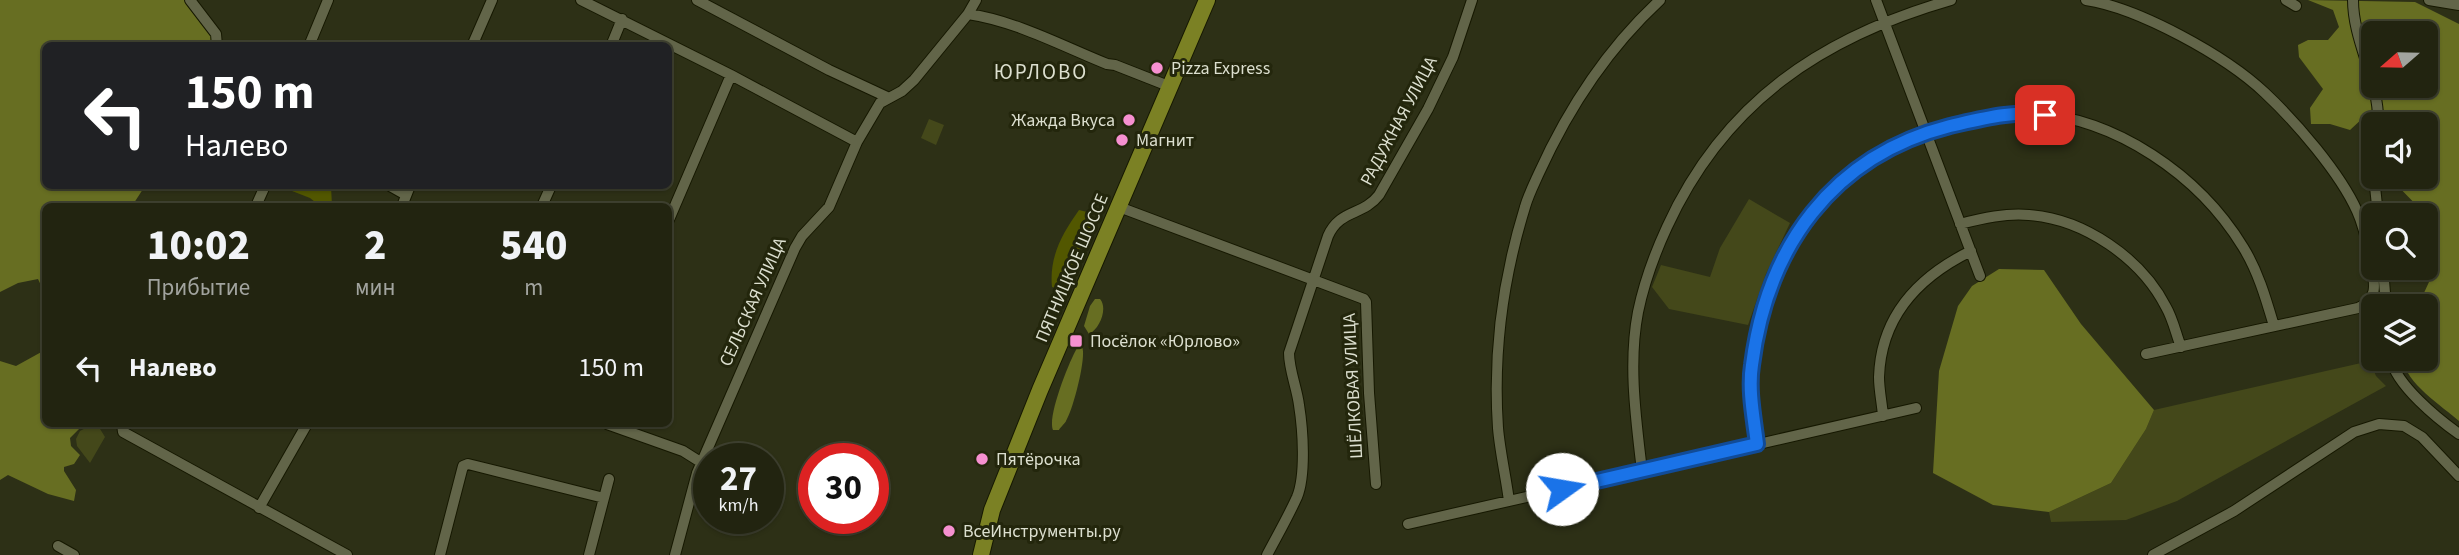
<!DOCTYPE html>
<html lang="ru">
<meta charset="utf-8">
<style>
:root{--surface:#222410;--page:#2a2c19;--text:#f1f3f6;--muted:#a2a49f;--line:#3f4130}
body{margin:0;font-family:"Source Sans 3",sans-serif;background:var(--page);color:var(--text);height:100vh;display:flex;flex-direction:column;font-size:26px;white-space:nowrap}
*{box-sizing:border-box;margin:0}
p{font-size:23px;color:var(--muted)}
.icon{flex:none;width:38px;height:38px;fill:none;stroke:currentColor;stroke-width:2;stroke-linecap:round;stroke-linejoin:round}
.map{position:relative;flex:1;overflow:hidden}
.side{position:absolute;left:42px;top:203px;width:630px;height:224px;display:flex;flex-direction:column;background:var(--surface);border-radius:10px;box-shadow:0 2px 5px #0004,0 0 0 2px var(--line)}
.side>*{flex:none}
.banner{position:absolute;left:42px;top:42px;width:630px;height:147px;border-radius:10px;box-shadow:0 2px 5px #0004,0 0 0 2px var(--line);background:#202124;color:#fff;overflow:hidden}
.needle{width:46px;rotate:250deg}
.controls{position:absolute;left:2361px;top:21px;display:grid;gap:14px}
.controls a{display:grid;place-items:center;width:77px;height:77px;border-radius:10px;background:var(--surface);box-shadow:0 2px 5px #0004,0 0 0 2px var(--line);font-size:35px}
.speed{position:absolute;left:693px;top:443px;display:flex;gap:14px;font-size:35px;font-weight:700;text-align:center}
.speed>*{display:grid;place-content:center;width:91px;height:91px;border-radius:50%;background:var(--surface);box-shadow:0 2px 5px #0004,0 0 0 2px var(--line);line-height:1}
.speed small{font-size:18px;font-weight:400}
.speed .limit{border:10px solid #d22;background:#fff;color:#111}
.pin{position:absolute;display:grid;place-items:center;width:60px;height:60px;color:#fff;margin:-30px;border-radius:14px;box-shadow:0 4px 10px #0006}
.me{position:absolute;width:77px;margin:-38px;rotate:77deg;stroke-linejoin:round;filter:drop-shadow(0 0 5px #0008)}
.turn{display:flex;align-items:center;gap:24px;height:147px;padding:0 28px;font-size:32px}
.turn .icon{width:91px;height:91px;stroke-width:2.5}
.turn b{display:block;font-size:49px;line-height:60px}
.eta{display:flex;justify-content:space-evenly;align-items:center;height:119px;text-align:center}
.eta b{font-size:42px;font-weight:800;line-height:49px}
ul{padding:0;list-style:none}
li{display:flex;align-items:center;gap:21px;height:91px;padding:0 28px}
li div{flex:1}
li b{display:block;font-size:26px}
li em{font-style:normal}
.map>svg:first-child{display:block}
.green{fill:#44481a}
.forest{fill:#676e22;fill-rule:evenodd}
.water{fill:#525700}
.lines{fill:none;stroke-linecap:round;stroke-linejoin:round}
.minor-casing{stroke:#161801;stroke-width:12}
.primary-casing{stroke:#161801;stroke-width:18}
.minor{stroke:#626549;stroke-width:10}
.primary{stroke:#7b8124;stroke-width:16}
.route-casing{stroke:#114b97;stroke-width:18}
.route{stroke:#1a73e8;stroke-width:12}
.poi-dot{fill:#f690d0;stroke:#23260c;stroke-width:2.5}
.labels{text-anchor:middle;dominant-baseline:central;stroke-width:6;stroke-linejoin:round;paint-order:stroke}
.poi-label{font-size:18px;fill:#dcdfcf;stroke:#23260c;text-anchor:start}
.street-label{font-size:18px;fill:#dcdfcf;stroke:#23260c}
.quarter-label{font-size:21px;letter-spacing:2px;fill:#dcdfcf;stroke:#23260c}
</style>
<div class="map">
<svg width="2459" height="555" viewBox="0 0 2459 555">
<rect width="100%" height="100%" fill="#2d3016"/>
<!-- green -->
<path class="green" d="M929 119 944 125 936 145 921 138Z
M1749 199 1790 223 1766 274 1748 325 1669 309 1652 287 1661 265 1710 277 1720 248Z
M2370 361 2376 376 2386 386 2177 501 2126 520 2051 522 2049 512 2111 483 2146 429 2154 410Z
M93 424H97L105 437 90 463 77 446 76 439 80 431Z"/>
<!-- forest -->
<path class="forest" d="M0 0H185L213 37 212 45 46 46V186H145L132 206H46L45 294 38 279 18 283 0 292Z
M2308 0 2415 2 2459 24V421C2443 407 2402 380 2404 359H2426V306H2418L2434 271 2435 246 2426 215 2389 177H2426V124H2388V114L2379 108 2378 104 2350 130 2330 124H2311L2310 108 2323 89 2299 57 2298 45 2308 40H2328L2339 27 2333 10ZM2373 33H2426V86H2373Z
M1999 269 2044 270 2081 324 2154 410 2146 429 2111 483 2049 512 1993 505 1933 473 1939 371 1958 306 1972 286Z
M1095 299H1100C1108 308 1100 329 1089 334L1084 326 1090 306Z
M1082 347C1087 356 1073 410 1066 421 1066 422 1059 429 1059 430H1053C1047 417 1069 362 1077 348Z
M45 350 46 424H84L70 438 71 446 80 455 74 464 64 467V471L76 490 74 501 48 494 8 475 0 480V361L16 366Z"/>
<!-- water -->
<path class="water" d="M291 186H331L332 206H320L310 198 292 191Z
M1079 210 1087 212 1093 223 1060 289 1052 287C1049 257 1062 234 1079 210Z"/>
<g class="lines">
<defs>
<path id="minor" d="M190 0 216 34 217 46
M581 0 731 75 857 142
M697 0 829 70 887 97
M1876 0 1980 276
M2086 0C2139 8 2226 56 2265 93 2296 122 2340 173 2357 211 2364 226 2368 246 2371 263 2374 281 2380 299 2358 308L2146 354
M2286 0 2296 6
M2353 0C2353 42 2380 82 2378 124
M2429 0 2459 5
M968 14C1016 21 1062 46 1107 64L1115 65 1171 87
M309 46 328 0
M472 46 492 0
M611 46 622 19
M2374 177 2378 215
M390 186 406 195
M256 206 265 186
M402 206 410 186
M542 206 551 186
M1119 207 1364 299 1366 302 1369 393 1376 484
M668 222 731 75
M1960 224C1983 218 2006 213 2029 215 2084 219 2141 258 2166 307 2173 319 2176 334 2181 347
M2383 268 2386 306
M2391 359C2396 385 2438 419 2459 434
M1883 416C1882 403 1879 390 1879 377 1881 316 1918 277 1971 251
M122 424 123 432 347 555
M607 424 683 451 702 463
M1757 445C1754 419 1748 391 1751 365 1766 242 1840 151 1963 123 1984 119 2009 111 2031 113 2116 118 2199 175 2243 247 2258 271 2266 299 2274 326
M1642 471C1636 419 1628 364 1638 312 1644 283 1655 253 1667 227 1724 102 1822 37 1951 0
M1509 501C1506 477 1500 452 1498 428 1493 354 1503 278 1525 207 1528 196 1534 184 1539 173 1568 109 1608 48 1660 0
M259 508 307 424
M1408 524 1916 408
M58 546 74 555
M440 555 463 466 468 464 604 498
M589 555 609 479
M675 555 697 473 795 248 802 236 829 207 857 142 880 103 902 91 914 80 968 14 976 0
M1267 555C1277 536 1288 517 1297 497 1306 475 1303 430 1299 405 1297 388 1289 370 1289 353L1328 236C1340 209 1363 216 1379 195L1428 109 1453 57 1472 0
M2153 555 2234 511 2354 432 2379 424 2404 426 2422 437 2459 476"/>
<path id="primary" d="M981 555 992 510 1040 390 1207 0"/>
</defs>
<!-- minor casing -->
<use href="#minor" class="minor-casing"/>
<!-- primary casing -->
<use href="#primary" class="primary-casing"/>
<!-- minor -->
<use href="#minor" class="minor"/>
<!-- primary -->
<use href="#primary" class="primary"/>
</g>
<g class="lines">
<defs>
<path id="route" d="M1562 489 1757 444C1754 419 1748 390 1752 365 1767 247 1832 156 1950 126 1981 119 2014 110 2045 115"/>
</defs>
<!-- route casing -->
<use href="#route" class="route-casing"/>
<!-- route -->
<use href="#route" class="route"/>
</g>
<!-- markers -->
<g class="poi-dot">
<circle cx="1157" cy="68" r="7"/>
<circle cx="1129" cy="120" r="7"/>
<circle cx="1122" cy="140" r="7"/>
<rect x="1069" y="334" width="14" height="14" rx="3.5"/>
<circle cx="982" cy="459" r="7"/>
<circle cx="949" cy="531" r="7"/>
</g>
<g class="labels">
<!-- poi labels -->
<g class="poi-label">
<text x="1171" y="68">Pizza Express</text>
<text x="1115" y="120" text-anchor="end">Жажда Вкуса</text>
<text x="1136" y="140">Магнит</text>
<text x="1090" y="341">Посёлок «Юрлово»</text>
<text x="996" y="459">Пятёрочка</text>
<text x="963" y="531">ВсеИнструменты.ру</text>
</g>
<!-- street labels -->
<g class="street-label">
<text transform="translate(1399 121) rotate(-62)">РАДУЖНАЯ УЛИЦА</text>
<text transform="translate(1072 268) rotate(-67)">ПЯТНИЦКОЕ ШОССЕ</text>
<text transform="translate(753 302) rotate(-66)">СЕЛЬСКАЯ УЛИЦА</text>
<text transform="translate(1353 386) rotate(-93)">ШЁЛКОВАЯ УЛИЦА</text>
</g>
<!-- quarter labels -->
<g class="quarter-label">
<text x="1041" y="72">ЮРЛОВО</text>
</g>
</g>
</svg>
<div class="controls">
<a><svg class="needle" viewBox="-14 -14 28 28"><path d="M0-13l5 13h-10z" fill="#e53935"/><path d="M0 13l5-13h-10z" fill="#a2a49f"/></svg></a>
<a><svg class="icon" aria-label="sound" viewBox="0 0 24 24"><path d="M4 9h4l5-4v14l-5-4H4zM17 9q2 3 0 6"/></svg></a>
<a><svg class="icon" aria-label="search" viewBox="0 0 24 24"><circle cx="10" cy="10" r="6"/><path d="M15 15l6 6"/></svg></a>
<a><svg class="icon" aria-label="layers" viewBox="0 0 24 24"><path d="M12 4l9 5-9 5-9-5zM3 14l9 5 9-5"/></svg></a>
</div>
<div class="speed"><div>27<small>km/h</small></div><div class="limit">30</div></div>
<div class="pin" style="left:2045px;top:115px;background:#d93025"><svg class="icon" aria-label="arrive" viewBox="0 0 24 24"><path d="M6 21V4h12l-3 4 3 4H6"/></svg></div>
<svg class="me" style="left:1562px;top:489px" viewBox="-20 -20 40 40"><circle r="19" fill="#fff"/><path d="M0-13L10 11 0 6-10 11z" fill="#1a73e8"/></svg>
<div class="banner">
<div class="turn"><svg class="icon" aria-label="left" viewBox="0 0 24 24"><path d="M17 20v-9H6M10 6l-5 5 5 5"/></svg><div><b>150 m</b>Налево</div></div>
</div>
<section class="side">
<div class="eta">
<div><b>10:02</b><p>Прибытие</p></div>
<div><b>2</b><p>мин</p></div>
<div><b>540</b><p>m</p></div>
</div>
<ul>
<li><svg class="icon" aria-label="left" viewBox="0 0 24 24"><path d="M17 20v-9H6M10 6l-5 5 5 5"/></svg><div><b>Налево</b></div><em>150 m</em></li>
</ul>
</section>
</div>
